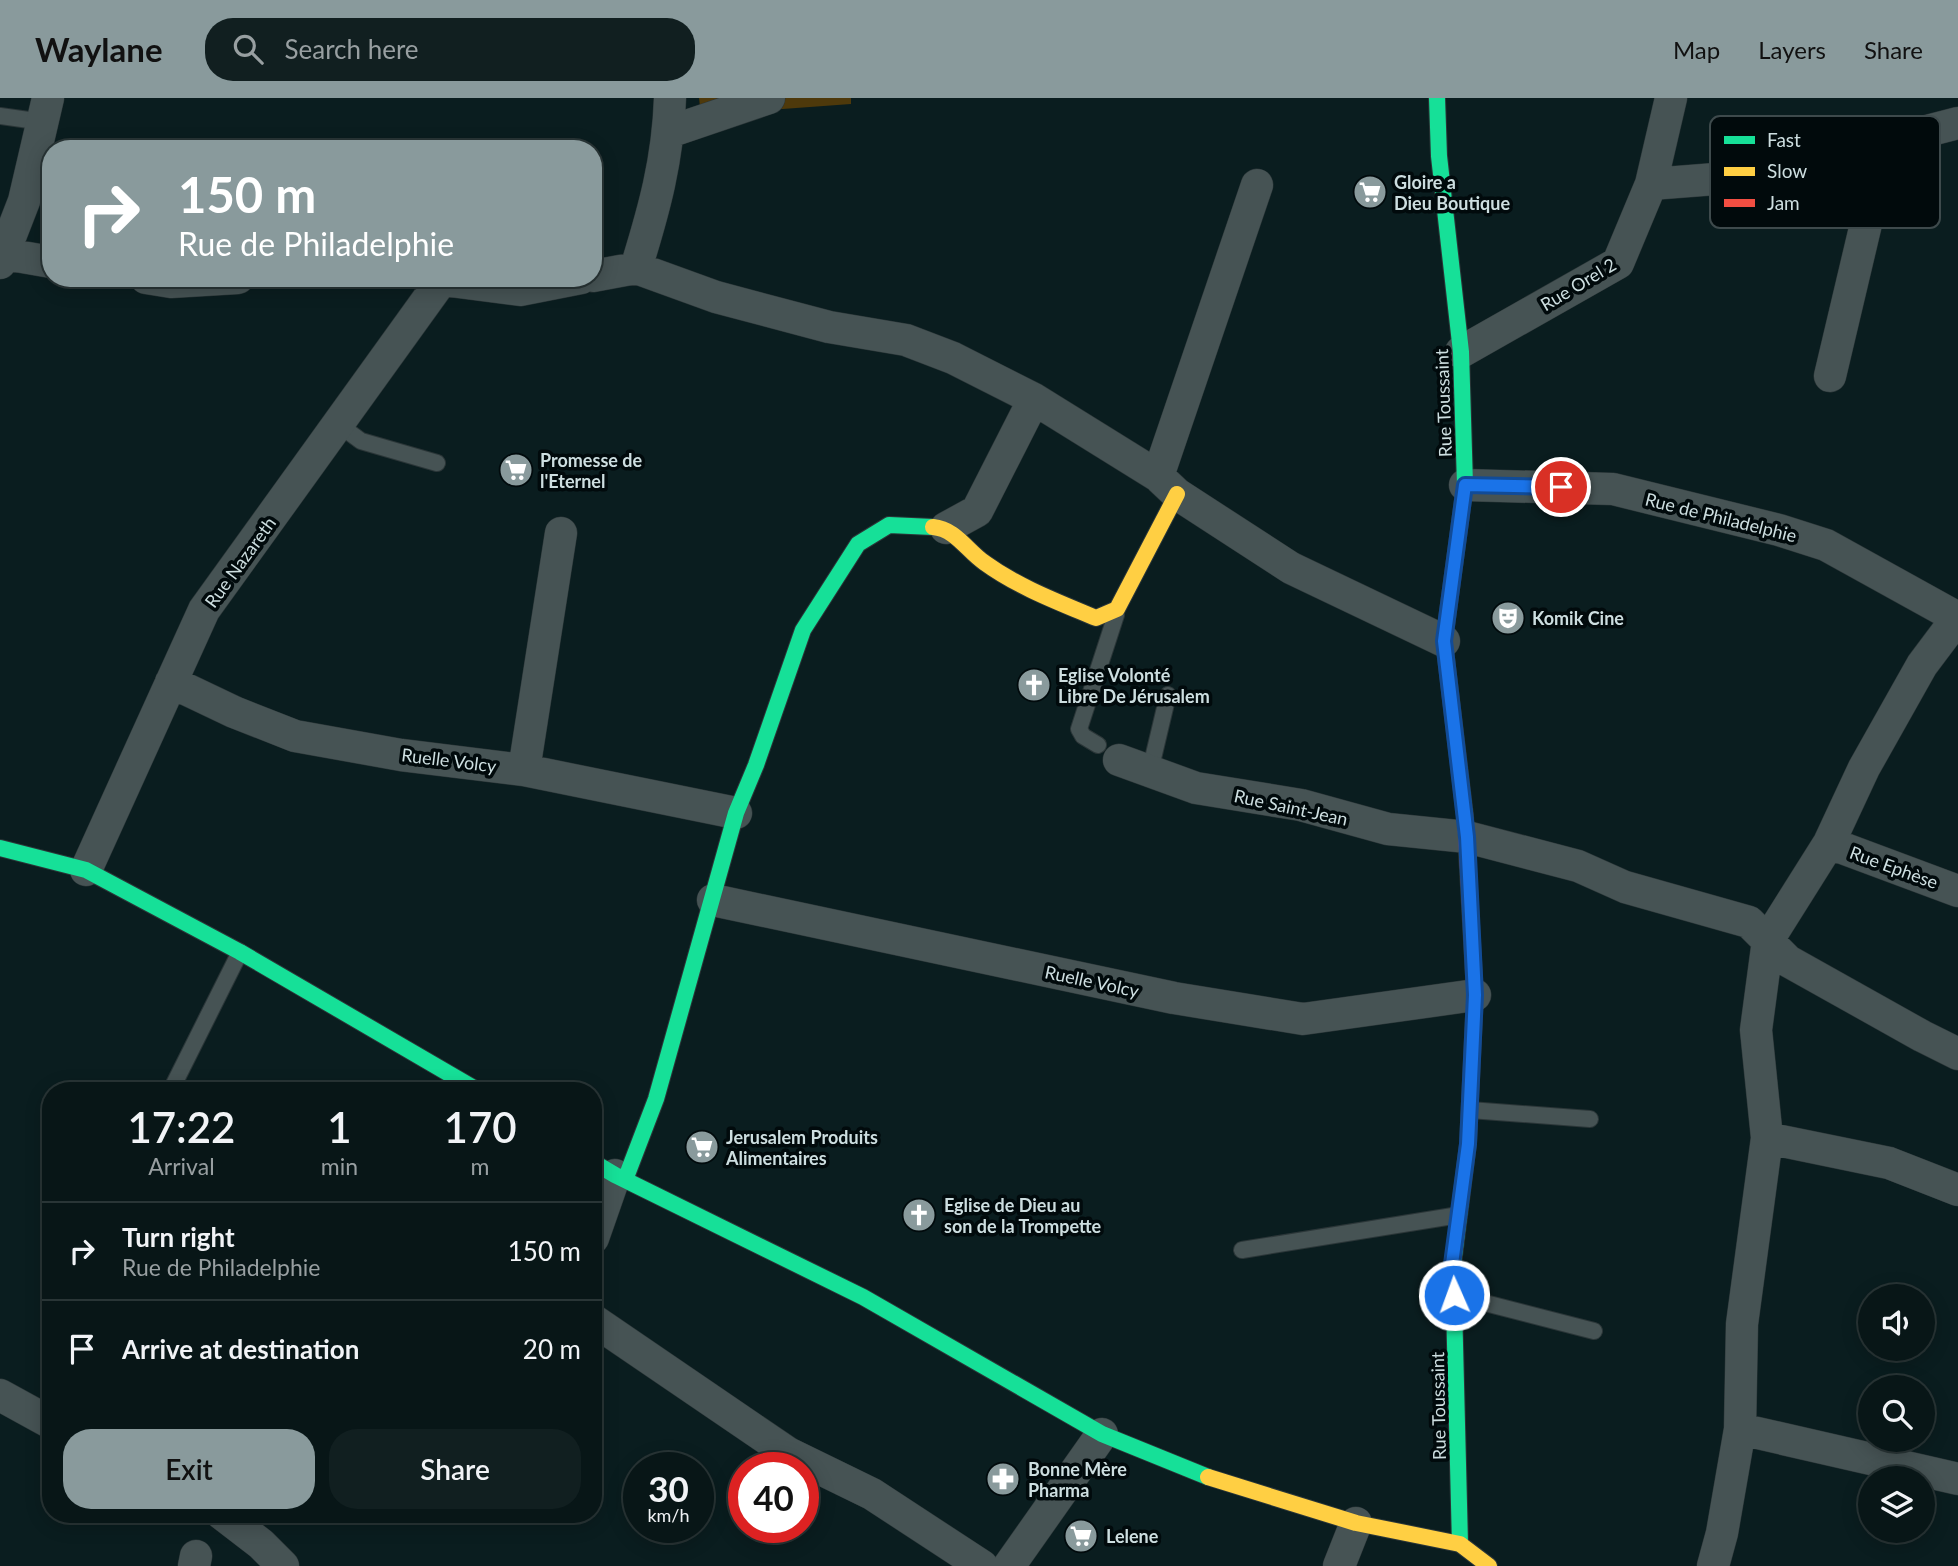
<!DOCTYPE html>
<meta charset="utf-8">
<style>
:root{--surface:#081617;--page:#111f20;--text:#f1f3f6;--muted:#989fa1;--line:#293536;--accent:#899a9c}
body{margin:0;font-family:Lato,sans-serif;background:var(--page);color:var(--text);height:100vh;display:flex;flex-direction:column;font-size:26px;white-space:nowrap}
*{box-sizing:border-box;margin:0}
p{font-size:23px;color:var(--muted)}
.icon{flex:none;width:38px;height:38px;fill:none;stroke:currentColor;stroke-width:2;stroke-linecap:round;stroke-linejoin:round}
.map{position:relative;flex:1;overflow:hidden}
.details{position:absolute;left:42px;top:984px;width:560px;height:441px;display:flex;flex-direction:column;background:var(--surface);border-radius:28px;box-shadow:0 4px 18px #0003,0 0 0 2px var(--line)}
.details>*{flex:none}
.guide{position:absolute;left:42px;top:42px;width:560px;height:147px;border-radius:28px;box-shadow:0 4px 18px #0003,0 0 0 2px var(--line);background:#899a9c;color:#fff;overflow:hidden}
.fabs{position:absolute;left:1858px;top:1186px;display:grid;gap:14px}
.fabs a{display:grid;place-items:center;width:77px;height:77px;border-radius:50%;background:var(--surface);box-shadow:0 4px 18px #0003,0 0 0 2px var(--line);font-size:35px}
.speed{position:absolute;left:623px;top:1354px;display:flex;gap:14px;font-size:35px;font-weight:700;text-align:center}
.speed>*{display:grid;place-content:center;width:91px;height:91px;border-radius:50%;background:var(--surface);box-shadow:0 4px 18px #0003,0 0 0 2px var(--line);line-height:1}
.speed small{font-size:18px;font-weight:400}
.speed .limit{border:10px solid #d22;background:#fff;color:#111}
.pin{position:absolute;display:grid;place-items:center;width:60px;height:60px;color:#fff;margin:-30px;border:4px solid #fff;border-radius:50%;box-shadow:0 2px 7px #0007}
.me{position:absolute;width:77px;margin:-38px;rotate:358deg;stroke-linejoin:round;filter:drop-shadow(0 0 5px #0008)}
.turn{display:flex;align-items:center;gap:24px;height:147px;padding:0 21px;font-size:32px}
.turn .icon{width:91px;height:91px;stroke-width:2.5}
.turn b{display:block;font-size:49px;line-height:60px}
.eta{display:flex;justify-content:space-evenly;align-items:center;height:119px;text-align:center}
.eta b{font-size:42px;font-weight:600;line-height:49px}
.cta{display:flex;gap:14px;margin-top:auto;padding:14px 21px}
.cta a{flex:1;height:80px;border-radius:28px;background:var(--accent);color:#111;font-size:28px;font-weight:600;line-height:80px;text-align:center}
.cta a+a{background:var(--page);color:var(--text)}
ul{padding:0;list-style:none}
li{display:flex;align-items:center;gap:21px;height:98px;padding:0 21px;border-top:2px solid var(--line)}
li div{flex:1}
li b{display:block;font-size:26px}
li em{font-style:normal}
header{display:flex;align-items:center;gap:42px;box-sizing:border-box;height:98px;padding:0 35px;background:var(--accent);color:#111}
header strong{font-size:33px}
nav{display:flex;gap:38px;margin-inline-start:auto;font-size:24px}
.search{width:490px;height:63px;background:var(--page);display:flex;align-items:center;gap:18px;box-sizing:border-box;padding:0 24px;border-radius:28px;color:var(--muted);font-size:26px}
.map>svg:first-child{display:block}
.green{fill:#4e390b}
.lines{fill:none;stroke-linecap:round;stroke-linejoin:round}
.lane-casing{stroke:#2b3638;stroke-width:18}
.street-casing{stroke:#2b3638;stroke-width:33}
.fast-casing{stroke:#2b3638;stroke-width:18}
.slow-casing{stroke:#2b3638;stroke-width:18}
.jam-casing{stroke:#2b3638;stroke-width:18}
.lane{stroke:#465354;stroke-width:16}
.street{stroke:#465354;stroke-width:32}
.fast{stroke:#16e098;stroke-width:16}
.slow{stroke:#ffcf43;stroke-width:16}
.jam{stroke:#f24e42;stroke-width:16}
.route-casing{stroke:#114b97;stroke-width:18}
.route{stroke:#1a73e8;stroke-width:12}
.labels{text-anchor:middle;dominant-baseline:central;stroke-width:7;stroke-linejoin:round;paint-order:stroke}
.poi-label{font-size:18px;font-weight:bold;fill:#cddee0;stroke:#010a0c;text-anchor:start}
.street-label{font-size:18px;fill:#cddee0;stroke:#010a0c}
.key{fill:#010a0c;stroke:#3e4a4c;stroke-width:2}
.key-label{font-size:19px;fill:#cddee0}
</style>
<header>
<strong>Waylane</strong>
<div class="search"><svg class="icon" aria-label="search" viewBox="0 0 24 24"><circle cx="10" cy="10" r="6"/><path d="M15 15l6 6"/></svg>Search here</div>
<nav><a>Map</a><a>Layers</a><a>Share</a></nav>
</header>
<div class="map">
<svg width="1958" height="1468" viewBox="0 0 1958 1468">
<rect width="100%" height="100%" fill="#0a1d1f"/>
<!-- green -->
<path class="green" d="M699 0H851V6L701 17Z"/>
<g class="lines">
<defs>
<path id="lane" d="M0 18 43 24
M338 326 361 343 437 365
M1098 647 1083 638 1079 631 1116 517
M1150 673 1168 597
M171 992 240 854
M1470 1012 1590 1021
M1242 1152 1459 1117
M1454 1197 1594 1233"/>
<path id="street" d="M669 34 769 0
M1651 86 1754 78 1958 25
M5 156 51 164
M0 165 24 103 48 0
M636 170C654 112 668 62 670 0
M593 178 636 170 716 199 829 229 906 242 953 260 1034 301 1158 378 1177 396 1291 470 1444 543
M146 180 171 184 238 180
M427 180 520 192 581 180
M1461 254 1618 165 1651 86 1671 0
M1830 278 1874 92 1869 49
M1158 378 1257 87
M1465 387 1613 391 1779 432 1826 447 1958 520
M946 430 977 413 1034 301
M171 584 234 614 295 638 401 657 524 672 736 715
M1119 662 1196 690 1301 707 1388 731 1467 739 1578 768 1625 789 1749 824 1788 863 1922 938 1958 956
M524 672 561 435
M1829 745 1958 793
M86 772 204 512 441 183
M713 802 1174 900 1303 921 1475 897
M1767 1040 1889 1065 1958 1092
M593 1140 615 1077
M593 1222 788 1355 872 1396 982 1468
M0 1297 51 1325
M1740 1331 1958 1381
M222 1416 261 1446 283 1468
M194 1468 196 1458
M1009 1468 1102 1336
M1339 1468 1356 1425
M1713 1468 1722 1435 1740 1331 1742 1226 1767 1040 1756 932 1768 842 1829 745 1864 670 1922 567 1958 519"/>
<path id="fast" d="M1437 0 1439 58 1461 254 1465 387 1444 543 1465 718
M0 750 86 772 240 854 477 992
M593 1064 615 1077 863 1199 1102 1336 1208 1379
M625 1082 656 1001 736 715 756 667 803 532 858 446 889 427 933 429
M1460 1446 1453 1166 1468 1046 1470 1003"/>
<path id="slow" d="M933 429C956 431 967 453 985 465 1018 489 1058 504 1096 520L1117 511 1177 396
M1208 1379 1356 1425 1460 1446 1489 1468"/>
<path id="jam" d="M1465 718 1475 897 1470 1003"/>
</defs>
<!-- lane casing -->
<use href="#lane" class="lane-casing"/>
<!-- street casing -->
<use href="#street" class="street-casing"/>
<!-- fast casing -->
<use href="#fast" class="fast-casing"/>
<!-- slow casing -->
<use href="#slow" class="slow-casing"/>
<!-- jam casing -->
<use href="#jam" class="jam-casing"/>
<!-- lane -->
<use href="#lane" class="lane"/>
<!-- street -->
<use href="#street" class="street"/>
<!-- fast -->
<use href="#fast" class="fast"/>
<!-- slow -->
<use href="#slow" class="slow"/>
<!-- jam -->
<use href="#jam" class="jam"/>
</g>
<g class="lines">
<defs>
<path id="route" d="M1454 1197 1452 1166 1468 1046 1475 897 1467 739 1444 543 1465 387 1561 389"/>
</defs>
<!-- route casing -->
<use href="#route" class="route-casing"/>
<!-- route -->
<use href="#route" class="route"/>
</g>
<!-- icons -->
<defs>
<symbol id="supermarket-disc" viewBox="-11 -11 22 22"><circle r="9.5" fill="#899a9c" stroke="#010a0c"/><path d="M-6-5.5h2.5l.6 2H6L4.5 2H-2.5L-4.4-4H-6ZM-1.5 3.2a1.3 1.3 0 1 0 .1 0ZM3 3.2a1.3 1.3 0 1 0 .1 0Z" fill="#fff"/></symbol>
<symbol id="theatre-disc" viewBox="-11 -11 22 22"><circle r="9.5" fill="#899a9c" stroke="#010a0c"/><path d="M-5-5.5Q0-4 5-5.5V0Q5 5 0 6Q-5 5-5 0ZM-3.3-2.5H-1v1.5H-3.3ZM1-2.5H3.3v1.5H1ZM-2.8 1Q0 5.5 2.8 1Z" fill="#fff"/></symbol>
<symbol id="church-disc" viewBox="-11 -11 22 22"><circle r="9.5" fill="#899a9c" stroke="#010a0c"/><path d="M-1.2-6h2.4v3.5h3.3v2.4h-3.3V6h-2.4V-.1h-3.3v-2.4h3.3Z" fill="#fff"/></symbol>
<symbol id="pharmacy-disc" viewBox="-11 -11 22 22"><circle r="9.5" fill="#899a9c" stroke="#010a0c"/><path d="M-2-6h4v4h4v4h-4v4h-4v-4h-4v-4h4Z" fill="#fff"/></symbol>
</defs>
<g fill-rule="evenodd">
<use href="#supermarket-disc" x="1351" y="75" width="38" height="38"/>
<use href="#supermarket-disc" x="497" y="353" width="38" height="38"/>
<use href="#theatre-disc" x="1489" y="501" width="38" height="38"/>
<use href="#church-disc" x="1015" y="568" width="38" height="38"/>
<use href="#supermarket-disc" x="683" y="1030" width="38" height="38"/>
<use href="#church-disc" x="900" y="1098" width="38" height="38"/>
<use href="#pharmacy-disc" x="984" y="1362" width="38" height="38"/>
<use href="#supermarket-disc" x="1062" y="1419" width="38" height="38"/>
</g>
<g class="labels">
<!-- poi labels -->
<g class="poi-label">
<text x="1394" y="84">Gloire a<tspan x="1394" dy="21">Dieu Boutique</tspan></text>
<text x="540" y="362">Promesse de<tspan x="540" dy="21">l'Eternel</tspan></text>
<text x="1532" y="520">Komik Cine</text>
<text x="1058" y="577">Eglise Volonté<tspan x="1058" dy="21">Libre De Jérusalem</tspan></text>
<text x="726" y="1039">Jerusalem Produits<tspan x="726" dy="21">Alimentaires</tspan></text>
<text x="944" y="1107">Eglise de Dieu au<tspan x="944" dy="21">son de la Trompette</tspan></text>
<text x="1028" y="1371">Bonne Mère<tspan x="1028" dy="21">Pharma</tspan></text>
<text x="1106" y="1438">Lelene</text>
</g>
<!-- street labels -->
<g class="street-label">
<text transform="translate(1578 186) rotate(-31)">Rue Orel 2</text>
<text transform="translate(1443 305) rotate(-92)">Rue Toussaint</text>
<text transform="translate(1721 419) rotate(14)">Rue de Philadelphie</text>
<text transform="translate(240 464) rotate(-54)">Rue Nazareth</text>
<text transform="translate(449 662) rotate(7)">Ruelle Volcy</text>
<text transform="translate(1291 709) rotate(12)">Rue Saint-Jean</text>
<text transform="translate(1894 769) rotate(20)">Rue Ephèse</text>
<text transform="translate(1092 883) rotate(12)">Ruelle Volcy</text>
<text transform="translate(1438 1308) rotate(-91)">Rue Toussaint</text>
</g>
</g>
<!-- legend -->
<rect x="1710" y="18" width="230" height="112" rx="10" class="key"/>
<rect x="1724" y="38" width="31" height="8" fill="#16e098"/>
<rect x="1724" y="69" width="31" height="9" fill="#ffcf43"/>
<rect x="1724" y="101" width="31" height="8" fill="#f24e42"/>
<g class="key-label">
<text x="1767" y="49">Fast</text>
<text x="1767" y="80">Slow</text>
<text x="1767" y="112">Jam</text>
</g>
</svg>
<div class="fabs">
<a><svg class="icon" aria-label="sound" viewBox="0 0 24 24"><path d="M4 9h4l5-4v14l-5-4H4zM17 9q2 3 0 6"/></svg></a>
<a><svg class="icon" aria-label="search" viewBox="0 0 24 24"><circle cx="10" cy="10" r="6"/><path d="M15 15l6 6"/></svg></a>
<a><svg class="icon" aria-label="layers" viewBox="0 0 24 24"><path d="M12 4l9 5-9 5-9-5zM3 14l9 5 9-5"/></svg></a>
</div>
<div class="speed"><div>30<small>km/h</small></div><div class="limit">40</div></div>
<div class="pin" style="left:1561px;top:389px;background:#d93025"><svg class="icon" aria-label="arrive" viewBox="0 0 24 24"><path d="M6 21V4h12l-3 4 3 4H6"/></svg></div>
<svg class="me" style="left:1454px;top:1197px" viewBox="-20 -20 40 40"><circle r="17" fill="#1a73e8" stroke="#fff" stroke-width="3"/><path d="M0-11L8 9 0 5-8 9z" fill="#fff"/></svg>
<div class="guide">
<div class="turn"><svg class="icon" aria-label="right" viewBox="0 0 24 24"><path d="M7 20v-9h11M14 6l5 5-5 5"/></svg><div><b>150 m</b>Rue de Philadelphie</div></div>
</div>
<section class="details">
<div class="eta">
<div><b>17:22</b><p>Arrival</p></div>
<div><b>1</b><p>min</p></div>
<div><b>170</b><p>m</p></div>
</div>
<ul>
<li><svg class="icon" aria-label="right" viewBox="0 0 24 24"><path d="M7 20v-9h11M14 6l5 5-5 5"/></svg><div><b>Turn right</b><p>Rue de Philadelphie</p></div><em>150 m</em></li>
<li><svg class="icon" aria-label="arrive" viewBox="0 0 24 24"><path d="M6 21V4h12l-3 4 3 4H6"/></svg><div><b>Arrive at destination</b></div><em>20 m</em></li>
</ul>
<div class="cta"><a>Exit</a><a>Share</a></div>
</section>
</div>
